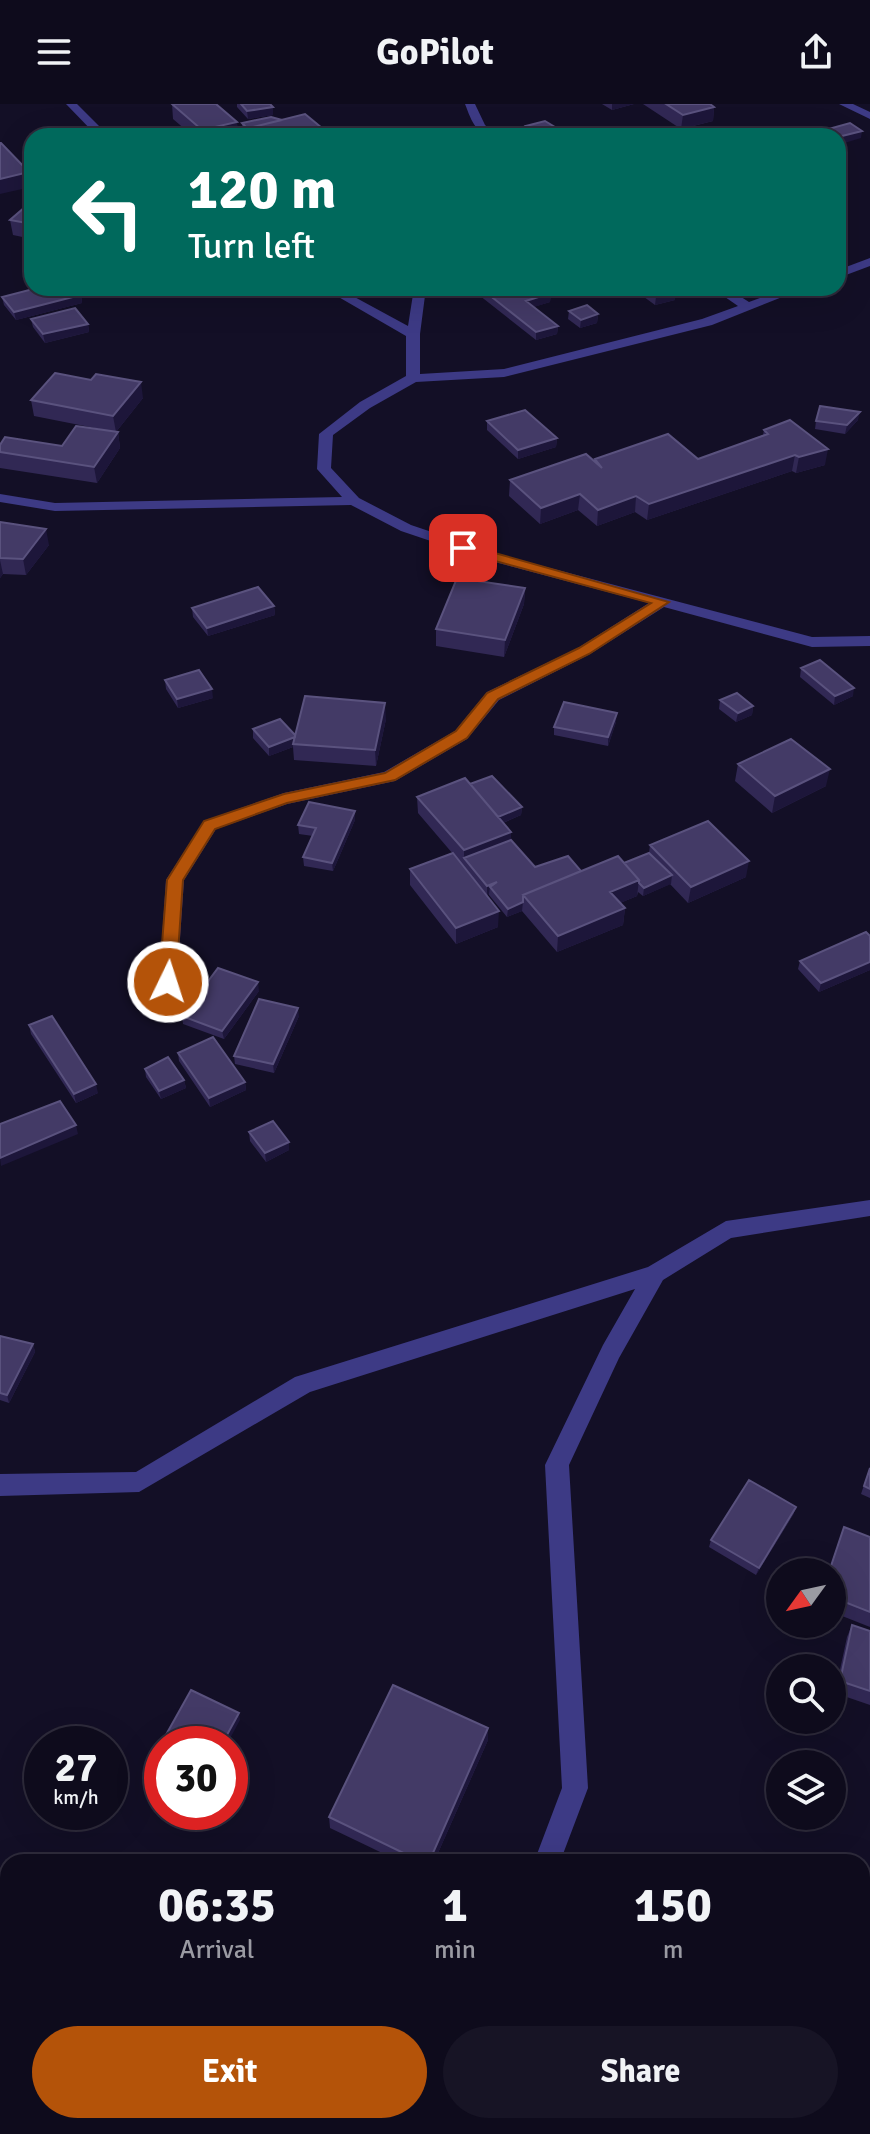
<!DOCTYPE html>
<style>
:root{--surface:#0e0b1c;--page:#171425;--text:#f1f3f6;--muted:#9b9ba3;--line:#2e2b3b;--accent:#b45309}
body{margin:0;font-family:Signika,sans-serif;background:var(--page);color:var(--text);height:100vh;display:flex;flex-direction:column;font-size:30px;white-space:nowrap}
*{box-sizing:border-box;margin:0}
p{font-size:26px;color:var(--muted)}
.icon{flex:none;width:44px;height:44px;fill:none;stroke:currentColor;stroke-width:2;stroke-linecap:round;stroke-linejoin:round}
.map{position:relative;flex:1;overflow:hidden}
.drawer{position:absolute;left:0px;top:1750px;width:870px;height:280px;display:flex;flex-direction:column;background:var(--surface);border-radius:24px 24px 0 0;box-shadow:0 8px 32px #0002,0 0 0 2px var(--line)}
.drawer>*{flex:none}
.guide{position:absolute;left:24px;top:24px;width:822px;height:168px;border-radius:24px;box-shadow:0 8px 32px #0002,0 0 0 2px var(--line);background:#00695c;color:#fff;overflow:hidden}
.needle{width:52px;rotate:237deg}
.tools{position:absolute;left:766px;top:1454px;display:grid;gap:16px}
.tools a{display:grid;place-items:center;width:80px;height:80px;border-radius:50%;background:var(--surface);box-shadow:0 8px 32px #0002,0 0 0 2px var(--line);font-size:40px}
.speed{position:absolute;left:24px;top:1622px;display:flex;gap:16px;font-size:40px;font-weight:700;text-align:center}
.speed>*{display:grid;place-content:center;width:104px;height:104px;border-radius:50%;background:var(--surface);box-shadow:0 8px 32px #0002,0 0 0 2px var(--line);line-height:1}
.speed small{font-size:20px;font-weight:400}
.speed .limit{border:12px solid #d22;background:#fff;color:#111}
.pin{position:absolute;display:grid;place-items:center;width:68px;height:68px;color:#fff;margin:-34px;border-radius:16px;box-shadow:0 4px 12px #0006}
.me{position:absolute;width:88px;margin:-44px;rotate:4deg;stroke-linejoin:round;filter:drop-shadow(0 0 6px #0008)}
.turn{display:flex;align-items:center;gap:28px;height:168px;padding:0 32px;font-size:36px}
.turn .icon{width:104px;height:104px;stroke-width:2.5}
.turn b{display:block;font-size:56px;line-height:68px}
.eta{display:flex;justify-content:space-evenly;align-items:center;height:136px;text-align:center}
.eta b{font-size:48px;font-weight:700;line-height:56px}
.button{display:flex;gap:16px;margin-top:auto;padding:16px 32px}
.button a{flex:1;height:92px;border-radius:48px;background:var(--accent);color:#fff;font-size:32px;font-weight:700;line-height:92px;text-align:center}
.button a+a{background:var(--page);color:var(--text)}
header{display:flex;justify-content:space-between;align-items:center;height:104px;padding:0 32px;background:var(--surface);font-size:36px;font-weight:700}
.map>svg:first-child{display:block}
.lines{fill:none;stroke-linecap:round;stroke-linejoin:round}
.minor{fill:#3d3a85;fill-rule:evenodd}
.wall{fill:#312854}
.shaded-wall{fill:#1d163a}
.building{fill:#433a66;stroke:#5a527e;stroke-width:2}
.route{fill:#b45309;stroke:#753606;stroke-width:2}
</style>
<header><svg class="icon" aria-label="menu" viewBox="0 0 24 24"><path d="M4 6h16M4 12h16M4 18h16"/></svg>GoPilot<svg class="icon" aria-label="share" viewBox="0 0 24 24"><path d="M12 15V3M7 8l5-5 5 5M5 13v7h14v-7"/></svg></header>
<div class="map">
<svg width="870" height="2030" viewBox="0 0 870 2030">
<rect width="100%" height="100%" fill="#130f26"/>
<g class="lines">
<!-- minor -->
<path class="minor" d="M66 0H77L109 32H97Z
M465 0H475L485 21 498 32C476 32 472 18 465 0Z
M839 0H853L870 8V15Z
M870 154V162L838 174V166Z
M323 184H338L408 222 414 184H426L420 230V270L504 265 702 215 738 202 712 184H727L749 198 787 184H805L712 221 504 273 416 278 370 304 333 331 331 364 359 394 411 421 497 450 812 533 870 532V542L812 543 664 503 590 550 499 596 467 635 395 677 287 700 216 725 184 776 177 878 168 885 159 878 166 776 204 717 284 689 384 668 455 627 487 588 578 544 649 499 487 456 401 427 351 401 55 407 0 398V390L55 399 342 393 317 365 319 330 360 298 406 272V232Z
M870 1096V1112L731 1134 663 1176 619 1254 569 1361 588 1684 560 1758H534L562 1684 545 1361 603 1241 635 1185 310 1288 139 1388 0 1392V1370L136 1368 295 1273 648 1163 726 1117Z
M439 2022H467L466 2030H436Z"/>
</g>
<!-- wall -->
<path class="wall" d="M172 0 239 32H193L173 15Z
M237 0H270L273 3V11L248 15 237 3Z
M602 0H634L612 6Z
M643 0H710L714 3 713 17 681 25Z
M242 19 328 29V32H248L242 27Z
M526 22 560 26V32H529L526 30Z
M32 97V135L13 131 10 116Z
M470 184H543L551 189 550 198 533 203 558 222 557 230 536 236Z
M640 184H670L675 196 655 201 640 190Z
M81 191 82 199 16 216 4 201 2 193Z
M569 207 598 210 597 219 580 224 568 215Z
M31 215 88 220 89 228 45 239 33 223Z
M143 294 116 328H118L120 344 97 379 0 364V341L62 342 115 328 34 312 31 296Z
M858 316 845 330 815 325 816 317Z
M487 317 557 334 556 343 518 355 487 326Z
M764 326 825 361 796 369 792 367 647 416 635 408 597 422 578 406 540 420 509 392 510 376 594 357 595 355H698L763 331Z
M0 418 49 441 26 471 3 470 0 474Z
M525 484 524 500 504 553 436 542V525Z
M274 502 275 511 208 532 193 513 192 504Z
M801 564 853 592 834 601 800 573Z
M165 576 213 594 178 604 166 585Z
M720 596 753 602 752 611 736 618 719 605Z
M386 615 376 662 294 656 293 643 269 652 253 634V625L295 631Z
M616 618 608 642 554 631V623Z
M738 660 826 682 772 709 735 677Z
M470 680 522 703 521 711 503 719 511 728V736L535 763 581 767 624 759 649 749 650 741 746 773 688 799 670 780 643 792 638 788 637 792 620 799 625 804 623 821 557 848 522 807 507 813 489 791V790L487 791 498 823 456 840 410 781V765L453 750 418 709 417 693Z
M355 707V716L333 767 304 762 303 753 313 732 299 730 298 721Z
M870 832V866L819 888 798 865 800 857Z
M259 887 224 935 183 920 182 912Z
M299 912 274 969 235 960 234 952Z
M29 921 98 989 76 999 31 930Z
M178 949 245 978 246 986 210 1003 179 957Z
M145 965 184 976 186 984 161 995 146 973Z
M249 1028 289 1046 266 1058 250 1037Z
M0 1232 33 1240 35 1248 9 1299 0 1296Z
M870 1363V1394L861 1390Z
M796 1403 793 1411 756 1471 709 1443 711 1436Z
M844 1423 870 1433V1523L832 1508V1468H829Z
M852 1521 870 1527V1601L835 1589 847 1533Z
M488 1636 434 1758H401L330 1724 329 1713Z"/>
<!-- shaded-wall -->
<path class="shaded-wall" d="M612 0H634L612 6Z
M273 3V11L248 15 247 7Z
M714 3 713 17 681 25 683 11Z
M237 18 239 32H203L202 26Z
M560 26V32H540Z
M862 27 861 34 838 41V33Z
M29 68 31 83 0 90V75Z
M503 184H531L493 194V187Z
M676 187 675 196 655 201 656 193Z
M551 189 550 198 525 206 526 197Z
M81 191 82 199 16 216 14 208Z
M598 210 597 219 580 224 581 216Z
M88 220 89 228 45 239 43 230Z
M558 222 557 230 536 236V228Z
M141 278 143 294 116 328 113 312Z
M860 308 858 316 845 330 847 321Z
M118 328 120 344 97 379 94 363Z
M557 334 556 343 518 355V346Z
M828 345 825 361 796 369 799 353Z
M795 351 792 367 647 416 649 400Z
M580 390 578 406 540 420 541 404Z
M636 392 635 408 597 422 598 406Z
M46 425 49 441 26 471 23 455Z
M0 456 3 470 0 474Z
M525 484 524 500 504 553 505 536Z
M274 502 275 511 208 532 207 524Z
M854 584 853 592 834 601 835 592Z
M212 585 213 594 178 604 177 595Z
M385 599 386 615 376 662 375 646Z
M753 602 752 611 736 618 738 609Z
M617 609 616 618 608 642V633Z
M296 632 293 640V643L269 652V643Z
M830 665 826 682 772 709 775 692Z
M522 703 521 711 493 723V715Z
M355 707V716L333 767 332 759Z
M511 728V744L464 754V746Z
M749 757 746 773 688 799 691 783Z
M672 771 671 780 643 792 644 784Z
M639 776 637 792 608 804 610 788Z
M497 778 490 783 489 790 487 791V782Z
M523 798 522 807 507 813 508 805Z
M625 804 623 821 557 848 558 832Z
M499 807 498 823 456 840V824Z
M870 858V866L819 888 821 879Z
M258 878 259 887 224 935 222 927Z
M298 904 299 912 274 969 273 960Z
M184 976 186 984 161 995 159 987Z
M245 978 246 986 210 1003 209 994Z
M96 980 98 989 76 999 74 990Z
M76 1021 78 1030 1 1062 0 1054Z
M289 1038V1046L266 1058 265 1049Z
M33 1240 35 1248 9 1299 7 1291Z
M796 1403 793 1411 756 1471 759 1464Z
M239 1609 240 1616 227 1640H222Z
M488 1624V1636L434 1758H429Z"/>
<!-- building -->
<path class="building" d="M172 0H216L237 18 202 26Z
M241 0H270L273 3 247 7Z
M666 0H710L714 3 683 11Z
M305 10 328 29 314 32H259L249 24Z
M271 13 282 16 249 24V26L242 19Z
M545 17 560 26 540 31 526 22Z
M850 19 862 27 838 33 820 32 814 29Z
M0 39H1L29 68 0 75Z
M32 97V120L10 116Z
M37 184H75L81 191 14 208 2 193Z
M489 184H503L493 187Z
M528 184H543L551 189 526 197 558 222 536 228 493 194Z
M643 184H670L676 187 656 193Z
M587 201 598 210 581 216 569 207Z
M75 204 88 220 43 230 31 215Z
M55 269 91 276 96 270 141 278 113 312 31 296Z
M820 302 860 308 847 321 816 317Z
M525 306 557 334 518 346 487 317Z
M790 316 828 345 799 353 795 351 649 400 636 392 598 406 580 390 541 404 510 376 586 350 602 364 595 355 668 330 698 355 768 330 764 326Z
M76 322 118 328 94 363 0 348V341L5 333 62 342Z
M0 418 46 425 23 455 0 454Z
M457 474 525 484 505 536 436 525Z
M258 483 274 502 207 524 192 504Z
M820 556 854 584 835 592 801 564Z
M199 566 212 585 177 595 165 576Z
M737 589 753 602 738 609 720 596Z
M305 592 385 599 375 646 293 640Z
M564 598 617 609 608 633 554 623Z
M280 615 295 631V633L269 643 253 625Z
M791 635 830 665 775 692 738 660Z
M492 672 522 703 498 713 470 680Z
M465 674 511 728 464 746 417 693Z
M309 698 355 707 332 759 303 753 316 724 298 721Z
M708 717 749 757 691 783 650 741Z
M511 736 535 763 568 752 581 767 523 791V798L508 805 490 783 497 778 487 782 464 754Z
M453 749 499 807 456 824 410 765Z
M649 749 672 771 644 784 639 779V776L624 759Z
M618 752 639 776 610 788 625 804 558 832 523 791Z
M866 828 870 832V858L821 879 800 857Z
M218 864 258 878 222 927 182 912Z
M259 895 298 904 273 960 234 952Z
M52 912 96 980 74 990 29 921Z
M213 933 245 978 209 994 178 949Z
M168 953 184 976 159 987 145 965Z
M60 997 76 1021 0 1054V1020Z
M273 1017 289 1038 265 1049 249 1028Z
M0 1232 33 1240 7 1291 0 1289Z
M870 1364V1385L864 1382Z
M749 1376 796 1403 759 1464 711 1436Z
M844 1423 870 1433V1508L832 1493V1468H829Z
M852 1521 870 1527V1587L840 1577Z
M393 1581 488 1624 429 1758H422L329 1713Z
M191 1586 239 1609 222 1640H162V1650L157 1647Z"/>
<!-- route -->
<path class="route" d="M463 440 669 498 589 550 498 595 467 634 395 676 287 699 215 725 183 776 176 878 174 882H162L159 878 167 776 204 717 284 690 385 669 456 627 487 589 579 544 651 499 458 447 456 444Z"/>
</svg>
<div class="tools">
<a><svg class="needle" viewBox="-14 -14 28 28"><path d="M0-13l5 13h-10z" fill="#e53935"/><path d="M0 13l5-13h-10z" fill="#9b9ba3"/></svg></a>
<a><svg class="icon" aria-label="search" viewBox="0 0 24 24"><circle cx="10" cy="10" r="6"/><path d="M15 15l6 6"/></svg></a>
<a><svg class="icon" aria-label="layers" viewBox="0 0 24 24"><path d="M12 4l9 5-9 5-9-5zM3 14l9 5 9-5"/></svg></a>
</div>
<div class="speed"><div>27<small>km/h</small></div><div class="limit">30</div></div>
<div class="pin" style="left:463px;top:444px;background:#d93025"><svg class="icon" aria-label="arrive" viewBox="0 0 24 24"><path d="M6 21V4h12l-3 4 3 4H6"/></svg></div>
<svg class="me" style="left:168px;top:878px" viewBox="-20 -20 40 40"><circle r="17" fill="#b45309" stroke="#fff" stroke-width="3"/><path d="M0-11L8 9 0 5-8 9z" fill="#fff"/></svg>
<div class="guide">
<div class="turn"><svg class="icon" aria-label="left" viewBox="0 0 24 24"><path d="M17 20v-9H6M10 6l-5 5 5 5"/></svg><div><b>120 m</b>Turn left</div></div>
</div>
<section class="drawer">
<div class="eta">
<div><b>06:35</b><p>Arrival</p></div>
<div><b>1</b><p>min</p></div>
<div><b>150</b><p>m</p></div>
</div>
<div class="button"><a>Exit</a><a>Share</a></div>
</section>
</div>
